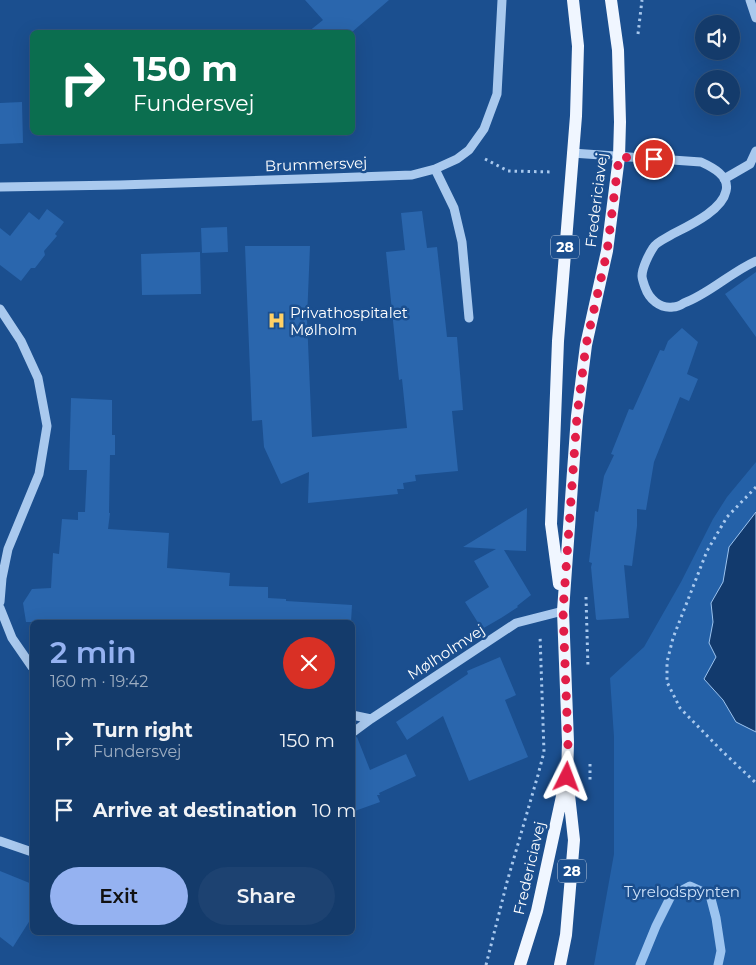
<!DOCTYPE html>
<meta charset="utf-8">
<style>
:root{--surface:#143b6b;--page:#1d4271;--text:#f1f3f6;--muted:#9dadc1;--line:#33557e;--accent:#95b2f1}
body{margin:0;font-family:Montserrat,sans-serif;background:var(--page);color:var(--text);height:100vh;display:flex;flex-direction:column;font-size:19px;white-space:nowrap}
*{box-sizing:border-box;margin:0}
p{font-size:16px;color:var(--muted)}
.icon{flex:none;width:28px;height:28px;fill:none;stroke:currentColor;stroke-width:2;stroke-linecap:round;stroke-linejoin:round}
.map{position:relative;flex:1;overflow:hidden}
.side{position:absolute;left:30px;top:620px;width:325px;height:315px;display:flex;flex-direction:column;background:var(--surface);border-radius:8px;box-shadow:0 5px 20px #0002,0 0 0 1px var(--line)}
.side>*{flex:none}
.hud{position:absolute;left:30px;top:30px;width:325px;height:105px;border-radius:8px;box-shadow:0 5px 20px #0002,0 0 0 1px var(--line);background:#0b6e4f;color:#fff;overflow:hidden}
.fabs{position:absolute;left:695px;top:15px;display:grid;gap:10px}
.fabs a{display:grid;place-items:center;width:45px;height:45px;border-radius:50%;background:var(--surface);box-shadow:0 5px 20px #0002,0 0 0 1px var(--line);font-size:25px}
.pin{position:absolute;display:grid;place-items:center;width:42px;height:42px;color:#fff;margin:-21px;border:2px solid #fff;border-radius:50%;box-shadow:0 1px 5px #0007}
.me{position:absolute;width:55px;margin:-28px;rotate:3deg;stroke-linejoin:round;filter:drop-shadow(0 0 4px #0008)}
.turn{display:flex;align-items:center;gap:18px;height:105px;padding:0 20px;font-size:22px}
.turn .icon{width:65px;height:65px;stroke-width:2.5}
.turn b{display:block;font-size:35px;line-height:42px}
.round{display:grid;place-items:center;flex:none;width:52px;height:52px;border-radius:26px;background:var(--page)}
.overview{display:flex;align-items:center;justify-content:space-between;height:85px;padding:0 20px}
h1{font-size:30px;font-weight:600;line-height:38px;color:var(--accent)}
.primary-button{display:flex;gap:10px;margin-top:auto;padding:10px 20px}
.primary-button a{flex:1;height:58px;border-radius:30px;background:var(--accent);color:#111;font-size:20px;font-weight:600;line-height:58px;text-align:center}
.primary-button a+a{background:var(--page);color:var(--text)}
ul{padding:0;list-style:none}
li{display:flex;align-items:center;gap:15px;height:70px;padding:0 20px}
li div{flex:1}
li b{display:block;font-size:19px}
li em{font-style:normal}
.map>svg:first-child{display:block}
.green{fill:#2461a8}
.water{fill:#123a6d;stroke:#9cc4f0}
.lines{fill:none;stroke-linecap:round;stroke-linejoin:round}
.stream{stroke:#9cc4f0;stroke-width:9}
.building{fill:#2a66ad}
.path{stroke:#a9c9ee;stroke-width:3;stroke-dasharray:2.5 4;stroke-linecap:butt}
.minor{stroke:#a9c9ee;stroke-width:9}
.major{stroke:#f0f6ff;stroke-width:12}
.route{stroke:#e11d48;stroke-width:9;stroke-dasharray:0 16.2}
.labels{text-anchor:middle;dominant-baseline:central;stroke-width:5;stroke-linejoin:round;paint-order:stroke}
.shield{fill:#1b4f8f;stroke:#bbcadd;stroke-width:1}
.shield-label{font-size:14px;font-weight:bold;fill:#fff}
.street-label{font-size:15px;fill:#fff;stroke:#1b4f8f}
.poi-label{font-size:15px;fill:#fff;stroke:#1b4f8f;text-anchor:start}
.park-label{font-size:15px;fill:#cfe3fa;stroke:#1b4f8f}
</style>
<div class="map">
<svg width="756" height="965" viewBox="0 0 756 965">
<rect width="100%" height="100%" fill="#1b4f8f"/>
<!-- green -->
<path class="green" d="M756 462V965H594L614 854V737L610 678 644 647 681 582 713 519 727 497Z"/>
<!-- water -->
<path class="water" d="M756 512V732L736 722 723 700 704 679 716 657 709 643 713 622 711 603 723 582 729 547Z"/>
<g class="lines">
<!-- stream -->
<path class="stream" d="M640 965 656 926 671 896 690 886 710 895 716 918 721 951 718 965"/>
</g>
<!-- building -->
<path class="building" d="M305 0H389L352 32H308L323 20Z
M22 102 23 143 0 144V103Z
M47 209 64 222 55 234 57 236 44 251 45 255 35 268H31L21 281 0 265V228L10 236 29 212 39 220Z
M422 211 427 248 437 247 447 337H457L463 410 452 411 458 471 415 475 416 481 403 483 404 489H397L398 494 308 503 309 472 281 484 264 447 262 420 252 421 245 246H310L307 319 312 437 407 428 402 379 399 380 386 252 405 250 401 213Z
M227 227 228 252 202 253 201 228Z
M200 252 201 294 142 295 141 254Z
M756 272V337L725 294Z
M682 328 698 342 687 374 698 379 689 401 680 397 654 462 646 510 637 509V526L632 566 624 565 629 618 597 620 596 619 591 567 592 563 589 562 595 511 598 512 604 476 614 455 611 454 629 409 633 410 660 350 664 351 668 341Z
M71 398 112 400V435H115V455H110L109 513H110L108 529 169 533 167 568 230 573 229 586 268 587V598L286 599V601L352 605 351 622H26L23 603 32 589 51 588 53 553 59 554 62 519 78 520V512H85L87 470H69Z
M527 508 526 551 504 550 531 595 517 606 518 607 501 618 482 629 465 602 489 587 474 561 496 549 463 547Z
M500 657 516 695 505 700 528 757 469 781 443 716 407 740 396 722 468 674 467 671Z
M357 737 370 770 406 754 416 776 379 793 380 795H377L380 802 352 812V739Z
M0 871 32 884V917L13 947 0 937Z"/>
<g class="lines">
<!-- path -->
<path class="path" d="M638 34 642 0
M485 159 508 171 553 172
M756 487 727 517 707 551 673 638 667 662V682L680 708 722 751 756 783
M586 597 588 668
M590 764V783
M486 965 507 882 538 775 544 752 540 635"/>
<!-- minor -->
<path class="minor" d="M750 0 756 18
M572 153 701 162C712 167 730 176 726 191 722 211 688 226 671 235 665 239 656 242 653 248 649 254 642 268 642 276 642 279 644 284 645 287 649 299 660 309 673 307 677 307 681 305 684 303 709 294 731 272 756 261
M435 169 454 208 462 242 469 318
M724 179 750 164 756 151
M0 187 120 185 331 178 412 175 435 169 457 159 469 150 484 129 497 94 502 0
M0 309 21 341 38 378 47 426 39 474 8 549 2 578 0 602
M0 608 12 638 32 667
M352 715 371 719
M352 733 371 719 516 623 563 611
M0 841 32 852"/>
<!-- major -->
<path class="major" d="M559 584 551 524 558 341 576 116 578 46 573 0
M520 965 537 911 564 787
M560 965 566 935 574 840 567 777 568 742 563 611 569 527 577 416 586 345 607 251 619 157 620 122 618 50 611 0"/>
</g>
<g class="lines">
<!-- route -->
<path class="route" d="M567 777 568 742 563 611 577 416 586 345 607 252 619 157 654 159"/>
</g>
<!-- icons -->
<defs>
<symbol id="hospital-bare" viewBox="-9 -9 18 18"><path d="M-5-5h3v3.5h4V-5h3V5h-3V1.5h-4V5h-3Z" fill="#ffd166" stroke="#1b4f8f" stroke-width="2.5" paint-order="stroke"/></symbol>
</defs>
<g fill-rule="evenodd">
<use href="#hospital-bare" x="264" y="308" width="25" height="25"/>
</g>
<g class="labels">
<!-- shield labels -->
<g class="shield">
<rect x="551" y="235.5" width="28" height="23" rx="4"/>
<rect x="558" y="859.5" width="28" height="23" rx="4"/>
</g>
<g class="shield-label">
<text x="565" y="247">28</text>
<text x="572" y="871">28</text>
</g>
<!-- street labels -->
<g class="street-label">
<text transform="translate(316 164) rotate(-2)">Brummersvej</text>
<text transform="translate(596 200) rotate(-83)">Fredericiavej</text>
<text transform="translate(446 652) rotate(-33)">Mølholmvej</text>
<text transform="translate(529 868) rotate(-77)">Fredericiavej</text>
</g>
<!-- poi labels -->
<g class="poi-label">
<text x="290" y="312">Privathospitalet<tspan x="290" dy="17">Mølholm</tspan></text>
</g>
<!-- park labels -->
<g class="park-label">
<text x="682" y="891">Tyrelodspynten</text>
</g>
</g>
</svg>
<div class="fabs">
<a><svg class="icon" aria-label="sound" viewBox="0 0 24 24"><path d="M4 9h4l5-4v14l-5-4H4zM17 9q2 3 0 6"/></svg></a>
<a><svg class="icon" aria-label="search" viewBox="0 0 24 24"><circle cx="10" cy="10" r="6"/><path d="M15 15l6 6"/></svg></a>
</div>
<div class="pin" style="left:654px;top:159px;background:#d93025"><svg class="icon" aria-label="arrive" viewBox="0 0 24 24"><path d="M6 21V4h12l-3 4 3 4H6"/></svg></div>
<svg class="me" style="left:567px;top:777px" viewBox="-20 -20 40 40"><path d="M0-17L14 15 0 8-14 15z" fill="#e11d48" stroke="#fff" stroke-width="4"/></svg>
<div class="hud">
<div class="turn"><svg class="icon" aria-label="right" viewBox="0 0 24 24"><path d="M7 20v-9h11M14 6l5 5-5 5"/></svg><div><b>150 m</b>Fundersvej</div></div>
</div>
<section class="side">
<div class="overview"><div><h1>2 min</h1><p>160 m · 19:42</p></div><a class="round" style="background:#d93025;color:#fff"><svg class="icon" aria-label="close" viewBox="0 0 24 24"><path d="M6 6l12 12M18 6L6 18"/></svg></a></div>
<ul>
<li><svg class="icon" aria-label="right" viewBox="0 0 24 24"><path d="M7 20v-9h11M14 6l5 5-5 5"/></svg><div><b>Turn right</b><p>Fundersvej</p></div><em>150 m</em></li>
<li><svg class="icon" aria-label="arrive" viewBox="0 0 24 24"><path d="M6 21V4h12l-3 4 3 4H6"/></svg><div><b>Arrive at destination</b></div><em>10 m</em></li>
</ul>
<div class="primary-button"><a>Exit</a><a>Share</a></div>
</section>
</div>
